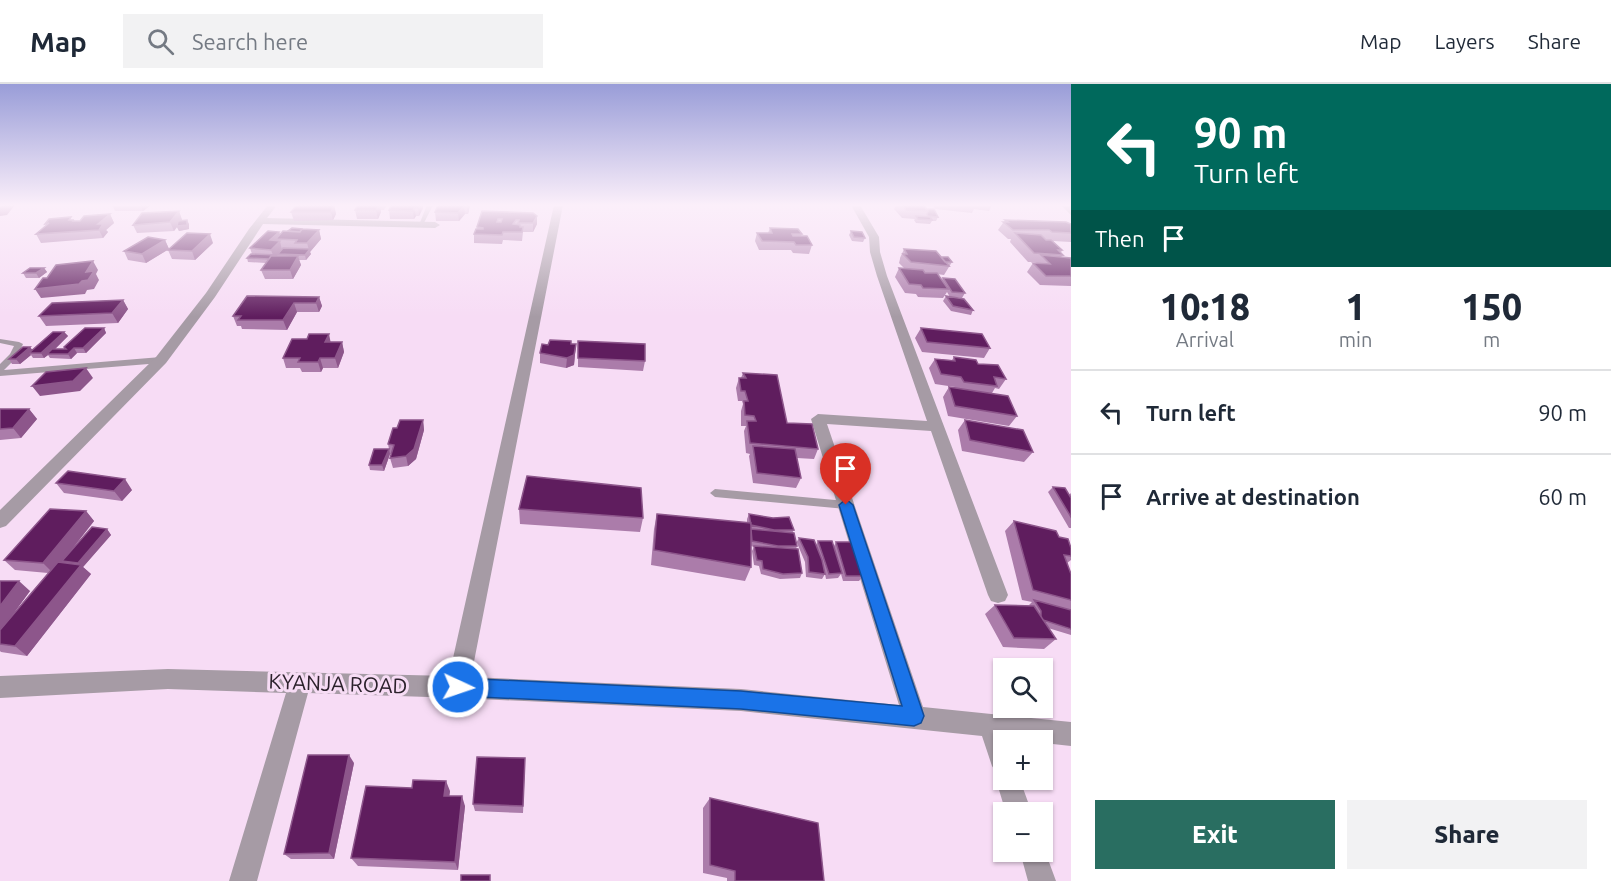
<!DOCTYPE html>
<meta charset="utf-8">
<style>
:root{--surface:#fff;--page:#f2f2f3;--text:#1f2937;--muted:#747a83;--line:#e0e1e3;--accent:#296e61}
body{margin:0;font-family:Ubuntu,sans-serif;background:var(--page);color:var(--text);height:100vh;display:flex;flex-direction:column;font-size:22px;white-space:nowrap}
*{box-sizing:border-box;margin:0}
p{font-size:20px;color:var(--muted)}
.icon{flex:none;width:33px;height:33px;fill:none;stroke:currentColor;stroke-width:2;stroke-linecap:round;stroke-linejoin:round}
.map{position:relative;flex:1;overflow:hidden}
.details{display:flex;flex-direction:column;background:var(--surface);width:540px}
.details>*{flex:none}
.guide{background:#00695c;color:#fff;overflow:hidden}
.tools{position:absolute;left:993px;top:574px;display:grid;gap:12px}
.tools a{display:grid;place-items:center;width:60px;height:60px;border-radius:0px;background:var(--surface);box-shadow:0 2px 4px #0004;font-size:30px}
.pin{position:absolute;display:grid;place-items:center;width:51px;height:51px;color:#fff;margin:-62px -26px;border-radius:50% 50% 50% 0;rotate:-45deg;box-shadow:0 0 6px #0007}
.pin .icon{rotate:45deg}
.me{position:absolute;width:66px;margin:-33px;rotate:93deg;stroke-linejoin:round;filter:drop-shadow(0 0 4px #0008)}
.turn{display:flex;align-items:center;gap:21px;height:126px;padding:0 24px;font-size:27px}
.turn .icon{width:78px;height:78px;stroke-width:2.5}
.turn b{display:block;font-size:42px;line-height:51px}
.then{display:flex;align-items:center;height:57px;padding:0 24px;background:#0003;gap:12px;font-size:22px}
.eta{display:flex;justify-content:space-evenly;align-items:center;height:102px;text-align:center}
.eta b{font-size:36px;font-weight:800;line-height:42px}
.cta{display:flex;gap:12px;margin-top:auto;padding:12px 24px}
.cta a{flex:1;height:69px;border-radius:0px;background:var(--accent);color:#fff;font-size:24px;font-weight:800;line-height:69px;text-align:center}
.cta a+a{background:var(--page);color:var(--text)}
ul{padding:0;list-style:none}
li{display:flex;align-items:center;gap:18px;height:84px;padding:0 24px;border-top:2px solid var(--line)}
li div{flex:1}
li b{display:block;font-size:22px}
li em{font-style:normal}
header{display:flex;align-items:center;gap:36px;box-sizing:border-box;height:84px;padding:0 30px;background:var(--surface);border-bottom:2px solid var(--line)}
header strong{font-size:28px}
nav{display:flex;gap:33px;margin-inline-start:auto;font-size:21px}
.search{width:420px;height:54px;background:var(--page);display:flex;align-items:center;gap:15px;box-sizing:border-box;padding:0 21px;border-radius:0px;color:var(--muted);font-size:22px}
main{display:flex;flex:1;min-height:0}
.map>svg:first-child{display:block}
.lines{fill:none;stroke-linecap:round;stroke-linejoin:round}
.service{fill:#a69ba5;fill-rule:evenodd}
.minor{fill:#a69ba5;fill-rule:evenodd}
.wall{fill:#ab7caa}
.shaded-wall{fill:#8d568b}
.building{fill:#5f1d5e;stroke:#8d568b;stroke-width:1.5;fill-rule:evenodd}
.route{fill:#1a73e8;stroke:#114b97;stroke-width:1.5}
.labels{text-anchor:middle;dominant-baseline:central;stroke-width:6;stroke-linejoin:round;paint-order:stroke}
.near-street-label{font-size:21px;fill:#2b212b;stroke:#f7dcf5}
</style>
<header>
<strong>Map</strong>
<div class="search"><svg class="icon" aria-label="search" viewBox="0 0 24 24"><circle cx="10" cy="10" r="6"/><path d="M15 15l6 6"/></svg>Search here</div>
<nav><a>Map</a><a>Layers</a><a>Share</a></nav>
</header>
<main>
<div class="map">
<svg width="1071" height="797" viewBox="0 0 1071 797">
<rect width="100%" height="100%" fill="#f7dcf5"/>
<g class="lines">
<!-- service -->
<path class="service" d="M427 121H433L423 141H419Z
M0 255 19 258 23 260 17 273 4 286 161 273 165 276 161 279 0 292V280L10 270 14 262 0 259Z
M715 405 846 417 850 418 851 421 850 424 846 425 715 413 710 409Z"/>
<!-- minor -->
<path class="minor" d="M268 121H277L267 134 435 138 440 141 435 144 263 140 215 213 166 279 6 442 0 444V426L156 273 206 209 249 145Z
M554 121H563L471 593 741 605 899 621 811 335 818 330 927 337 877 192 870 168 869 153 851 121H860L879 153 880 168 887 192 1008 511 1005 517 998 519 991 517 988 511 931 347 827 340 923 623 1071 638V662L1006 655 1007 657H1004V696H1020L1032 729H1006L996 696 998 691 992 682 982 652 741 627 458 614 308 609 257 797H229L286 609 168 605 0 614V592L168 585 449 592Z
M1061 121H1070L1071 131Z
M1042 759 1056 797H1028L1020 768H1042Z"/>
</g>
<!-- wall -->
<path class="wall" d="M112 121H151L143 127H115Z
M334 121 336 130 333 136 294 137 291 128Z
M358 121H387L384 126H381V128L378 135H357L355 126Z
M392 121 423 124 419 132H416L414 135H390L389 126Z
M438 121H470L468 130H465L459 137H436L435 128Z
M896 121H924L926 125 938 133 936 137H932L930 140 916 139 914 136 915 135 902 134 894 125Z
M933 121H992L989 127 974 125 972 129 935 125Z
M179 127 182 136 189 140V145L179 147 177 143 174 147 137 149 133 141Z
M482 127 537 140 533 148H523L522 157 503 156 502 160 474 159V150L477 145Z
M110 130 114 139 106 146 108 148 103 154 41 159 36 150 72 136 75 137H80Z
M1005 136 1071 140V158L1053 157 1062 166 1061 169 1063 171 1061 173 1071 174V202L1040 201 1027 188 1033 179 1037 178H1028L1010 158 1011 155H1008L998 146Z
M770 144 802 150 801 152 812 161 809 170 793 169 791 166H759L755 157 757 149H768Z
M319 146 321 155 310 168 311 170 306 176H299L301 181 293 195H265L261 186 266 179 248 178 247 174 252 170 250 164 279 148 280 151Z
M851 147 865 154 863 158 852 157 849 151Z
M165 156 169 165 146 179 128 176 124 167Z
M213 159 195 176 172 175 168 166Z
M904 165 941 173 952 178 944 191 937 190 942 196 943 194 965 209 962 214 950 213 973 226 971 231 951 227 943 217 946 212 950 213 947 208 943 214 918 213 916 210 905 209 895 193 899 184 905 185 899 179 900 175V174Z
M44 184 47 188 39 194H26L23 189Z
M319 213 322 222 319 228H297L287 246 242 245 241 242H237L233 232Z
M123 216 128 225 118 239 46 242 39 232Z
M104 244 106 249 86 269H77L71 275 50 274 48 271 44 274H33L31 271 20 280H12L9 275 30 263 32 266 64 248 68 252 55 265H64Z
M921 244 990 264 984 274 922 268 915 254Z
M578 257 645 277 643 287 578 283Z
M331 258H342L344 268 338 284H323L321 288H302L300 284H286L283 274Z
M576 260 574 281 566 284 540 279V269L548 261Z
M954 273 978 280 1006 295 999 305 995 304 992 309 1017 332 1009 342 948 332 943 313 949 303H955L935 300 929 284 935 275 952 276Z
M743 289 787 339 818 365 814 375 797 374 801 394 796 404 753 399 749 372 750 370 746 369 744 347 746 342H741V327L743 320 742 317H738L736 304 739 294H741Z
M0 325H29L37 335 21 354 0 356Z
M423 336 424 346 416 375 408 382 393 384 390 374 391 370H390L384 387 370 386 369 381 389 365 388 360 397 344Z
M965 336 1033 368 1024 378 962 367 958 346Z
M56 399 132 406 122 417 64 409Z
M1053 403 1069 411 1071 409V444H1069L1048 408Z
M519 425 643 434 640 448 520 440Z
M86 427 94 437 70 468 107 445 111 451 83 483 91 490 27 572 1 568 0 567V497L30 507 10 534 48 489 15 486 4 476Z
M657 430 747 439V435L749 430 794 446 792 449 796 459 799 454 816 461 818 457 834 462 836 458 863 492 859 497H843L841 490 838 494 826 495 825 490 822 495 806 493 805 478 797 459V462L796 465 802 489 800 494 780 495 761 490 759 482 754 481 752 467 754 463 751 462V483L745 497 651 481 654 445Z
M1014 437 1059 453 1071 464V476L1067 479 1071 490V551L1048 544 1056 555 1044 565 1003 563 985 530 995 521 1030 522 1029 521 1032 518 1022 516 1005 447Z
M354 679 334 775H291L284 770Z
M525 682 523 729 475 727 473 720Z
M450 707 449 712 465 722 458 786 358 782 351 774Z
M710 714 824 797H727V794L703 789V724Z"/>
<!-- shaded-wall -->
<path class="shaded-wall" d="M4 121H15L7 131 0 132V123Z
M140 121H151L143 127Z
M334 121 336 130 333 136 331 128Z
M379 121H380L381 128 378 135 376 126Z
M418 121H423V124L419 132Z
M467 121H470L468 130 467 122Z
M464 122 465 130 459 137 458 129Z
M414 124 416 132 414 135 413 127Z
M179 127 182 136 178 142 187 136 189 140V145L179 147 177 143 174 147 170 138Z
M110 130 114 139 106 146 108 148 103 154 99 146 98 140Z
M537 132V140L533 148V139Z
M319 146 321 155 310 168 311 170 306 176 305 171 309 166 307 159Z
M279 148 282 155H276L277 159 280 157 282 166 277 171 278 175 274 174 271 166 270 156Z
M210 150 213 159 195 176 192 167Z
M165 156 169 165 146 179 142 170Z
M298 172 301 181 293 195 290 186Z
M93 177 98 186 96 190 99 196 94 205 87 206 85 210 41 214 35 205 82 197 86 188Z
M44 184 47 188 39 194 36 189Z
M319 213 322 222 319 228 316 219Z
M123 216 128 225 118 239 112 229Z
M294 219 297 228 287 246 283 236Z
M104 244 106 249 86 269 83 264Z
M64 248 68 252 50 270H47L48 271 44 274 41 269Z
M329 250 331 260 325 258Z
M342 258 344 268 338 284 335 274Z
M576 260 574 281 566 284 567 274Z
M30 263 34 268 29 269 31 271 20 280 16 275Z
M74 264 77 269 71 275 68 270Z
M320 274 323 284 321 288 318 278Z
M86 284 93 294 80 307 40 312 32 302Z
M29 325 37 335 21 354 13 344Z
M423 336 424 346 416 375 408 382 406 372Z
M389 365 390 370 384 387 382 381Z
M125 395 132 406 122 417 114 407Z
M86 427 94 437 53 489 43 479Z
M107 445 111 451 83 483 91 490 27 572 15 562 80 482 78 479Z
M19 497 30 507 0 548V522Z
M349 671 354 679 334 775 329 769Z
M446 697 450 707 448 722 444 712Z
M462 712 465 722 458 786 455 778Z"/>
<!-- building -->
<path class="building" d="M334 121 331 128H291L296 122Z
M358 121H379L376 126H355Z
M392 121H419L418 124H414L413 127 389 126Z
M438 121H467L464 122 458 129 435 128Z
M902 121H924L928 127 906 126Z
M926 125H934L938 133 928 132 927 130 928 127Z
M179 127 170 138 133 141 142 129Z
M482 127 533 129 537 132 533 139H518L519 136H516L513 140 520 141V143H523L522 148H503L502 151 474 150 476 145H483V144L477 143ZM498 135H502L501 138H497Z
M110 130 98 140H103L99 146 36 150 49 139 45 140 49 135 71 133 69 136H74L72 137H80L84 132Z
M916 132 930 133 932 136 918 135Z
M187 136V141L177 142 178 137Z
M1005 136 1066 138 1071 140V149L1052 148 1049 146H1013L1003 138H1008Z
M292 144 303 145H302L300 148 288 147Z
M770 144 798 145 802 150H792L793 152H807L812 161H796L794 158 762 157 757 149H772Z
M302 145 319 146 307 159H295L297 156 276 155 283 147 300 148Z
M268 147 279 148 270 156 280 157 271 166 250 164Z
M851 147 862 148 865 154 854 153Z
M187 149 210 150 192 167 168 166Z
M1015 149 1041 151 1046 156H1051L1062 166H1058L1063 171 1034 169Z
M148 153 165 156 142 170 124 167Z
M283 164 310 165 305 171 278 170Z
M904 165 936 167 949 182 911 178 903 170H907Z
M251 170 277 171 275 172H271L269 175 247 174Z
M1041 171 1071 174V192H1046L1033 179 1050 180Z
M271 172H298L290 186H261Z
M941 173H948L952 178H945Z
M93 177 86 188 94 187 88 196 82 197 79 200 35 205 43 194H47L56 181Z
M30 184H44L36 189H23Z
M899 184 923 186 925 189H937L948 205 923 204 921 201 909 200Z
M943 194 955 195 965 209 952 208Z
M247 212 319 213 316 219H294L283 236H238L241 232H233Z
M946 212 964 215 973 226 953 222Z
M123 216 112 229 39 232 52 219Z
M85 244H104L83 264H74L68 270H47L52 265H66L64 263Z
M921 244 982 250 990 264 927 258Z
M53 248H64L41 269H29Z
M309 250H329L325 258H342L335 274H320L318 278H298L300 274H283L292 255H307Z
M550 256 571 257V260H576L574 271 567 274 540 269 542 260 548 261Z
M578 257 645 260V277L578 274Z
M23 263H30L16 275H9Z
M954 273 976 276 978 280 998 281 1006 295 994 293 997 302 964 298 961 293 941 290 935 275 955 277Z
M86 284 73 297 32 302 46 288Z
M743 289 777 291 787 339 812 340 818 365 750 359 747 337H756L754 332 745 331 744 317H748L745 307H741L739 294H746Z
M949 303 1008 312 1017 332 955 322Z
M0 325H29L13 344 0 345Z
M400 336H423L414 365 406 372 390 374 394 361 388 360 393 344H397Z
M965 336 1023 346 1033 368 970 356Z
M753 362 795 365 801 394 757 389Z
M374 365H389L382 381H369Z
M68 387 125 395 114 407 56 399Z
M527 392 641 404 643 434 519 425Z
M1053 403 1065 404 1071 414V433Z
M50 425 86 427 43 479 4 476Z
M657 430 751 439V483L654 466Z
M749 430 773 434 789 433 794 446H774L751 441Z
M1014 437 1056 447 1059 453 1068 455 1071 464V472L1064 471 1071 490V516L1033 506Z
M92 443 107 445 78 479 62 477Z
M751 445 794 449 797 462H778L752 457Z
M799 454 814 456 822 476 825 490 809 488 808 473Z
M818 457H832L842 489 829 490Z
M836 458H851L863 492H846Z
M754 462 798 465 802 489 783 490 763 485 762 477 757 476Z
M58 478 81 481 15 562 0 560V546Z
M0 497H19L0 522Z
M1034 516 1071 526V545L1043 536 1041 532V527Z
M995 521 1034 522 1056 555 1014 554Z
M308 671H349L329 769 284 770Z
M477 673 525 674 523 722 473 720Z
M413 696 446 697 444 712H462L455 778 351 774 366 702 412 704Z
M710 714 818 739 824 797H735V787L710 781Z
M461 791H490V797H461Z"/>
<!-- sky -->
<linearGradient id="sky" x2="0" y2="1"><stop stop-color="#999dd8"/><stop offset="0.52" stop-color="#fbeffa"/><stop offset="1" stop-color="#fbeffa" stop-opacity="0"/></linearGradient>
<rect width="1071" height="233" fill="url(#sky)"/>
<!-- route -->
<path class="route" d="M846 415 853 421 924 632 921 639 914 642 741 625 458 612 452 609 449 603 452 597 458 594 741 607 902 622 839 421Z"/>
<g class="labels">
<!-- near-street labels -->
<g class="near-street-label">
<text transform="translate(338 599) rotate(2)">KYANJA ROAD</text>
</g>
</g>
</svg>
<div class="tools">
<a><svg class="icon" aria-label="search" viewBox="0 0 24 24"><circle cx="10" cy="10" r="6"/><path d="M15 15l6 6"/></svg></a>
<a>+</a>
<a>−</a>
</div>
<div class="pin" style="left:846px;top:421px;background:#d93025"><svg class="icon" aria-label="arrive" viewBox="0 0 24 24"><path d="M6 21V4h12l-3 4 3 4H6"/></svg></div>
<svg class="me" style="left:458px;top:603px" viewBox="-20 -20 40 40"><circle r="17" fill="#1a73e8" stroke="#fff" stroke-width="3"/><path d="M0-11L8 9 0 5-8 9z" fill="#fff"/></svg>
</div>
<section class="details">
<div class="guide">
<div class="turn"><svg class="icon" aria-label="left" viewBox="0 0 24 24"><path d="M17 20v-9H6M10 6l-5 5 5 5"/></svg><div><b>90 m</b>Turn left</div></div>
<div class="then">Then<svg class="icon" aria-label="arrive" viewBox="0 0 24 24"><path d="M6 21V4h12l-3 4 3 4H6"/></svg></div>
</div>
<div class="eta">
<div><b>10:18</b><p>Arrival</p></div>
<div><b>1</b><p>min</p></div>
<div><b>150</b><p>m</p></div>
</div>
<ul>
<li><svg class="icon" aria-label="left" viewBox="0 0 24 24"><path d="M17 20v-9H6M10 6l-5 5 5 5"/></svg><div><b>Turn left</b></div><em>90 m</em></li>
<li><svg class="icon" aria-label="arrive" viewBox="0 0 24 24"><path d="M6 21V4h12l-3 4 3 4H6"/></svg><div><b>Arrive at destination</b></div><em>60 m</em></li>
</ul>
<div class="cta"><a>Exit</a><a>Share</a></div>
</section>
</main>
